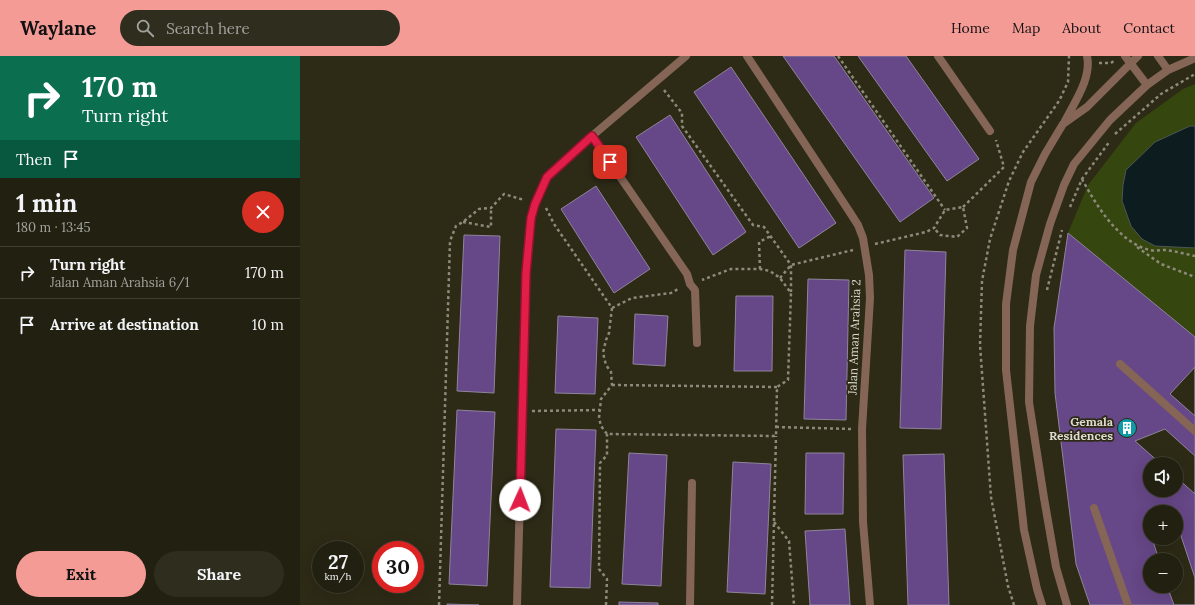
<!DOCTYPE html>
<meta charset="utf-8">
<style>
:root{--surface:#222010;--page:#2e2d1e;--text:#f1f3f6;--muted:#a2a39f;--line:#3f3e30;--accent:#f59b96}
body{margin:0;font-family:Lora,serif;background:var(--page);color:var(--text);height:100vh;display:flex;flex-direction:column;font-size:15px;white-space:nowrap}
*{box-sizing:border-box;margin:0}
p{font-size:13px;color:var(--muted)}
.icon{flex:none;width:22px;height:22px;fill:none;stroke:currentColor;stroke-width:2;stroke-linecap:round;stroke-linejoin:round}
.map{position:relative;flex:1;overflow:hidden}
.drawer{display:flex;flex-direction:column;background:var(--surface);width:300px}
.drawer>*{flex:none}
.hud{background:#0b6e4f;color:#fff;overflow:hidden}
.buttons{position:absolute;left:843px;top:401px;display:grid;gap:8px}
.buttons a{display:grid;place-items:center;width:40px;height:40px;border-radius:50%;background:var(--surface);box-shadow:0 4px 16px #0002,0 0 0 1px var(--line);font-size:20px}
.speed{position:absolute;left:12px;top:485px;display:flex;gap:8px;font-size:20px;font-weight:700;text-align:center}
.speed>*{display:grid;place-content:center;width:52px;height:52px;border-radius:50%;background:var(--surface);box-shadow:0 4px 16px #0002,0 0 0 1px var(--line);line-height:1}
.speed small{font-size:10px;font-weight:400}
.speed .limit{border:6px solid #d22;background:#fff;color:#111}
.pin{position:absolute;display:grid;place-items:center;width:34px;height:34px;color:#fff;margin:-17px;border-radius:8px;box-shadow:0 2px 6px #0006}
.me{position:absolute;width:44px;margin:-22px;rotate:2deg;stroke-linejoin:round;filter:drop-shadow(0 0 3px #0008)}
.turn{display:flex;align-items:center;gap:14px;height:84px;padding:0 16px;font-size:18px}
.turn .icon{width:52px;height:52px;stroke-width:2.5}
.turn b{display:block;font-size:28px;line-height:34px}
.then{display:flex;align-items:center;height:38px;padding:0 16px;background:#0003;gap:8px;font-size:15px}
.round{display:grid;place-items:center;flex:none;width:42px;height:42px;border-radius:21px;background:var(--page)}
.overview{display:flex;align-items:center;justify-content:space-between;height:68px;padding:0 16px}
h1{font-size:24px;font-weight:800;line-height:30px}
.action{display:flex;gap:8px;margin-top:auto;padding:8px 16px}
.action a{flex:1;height:46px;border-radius:24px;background:var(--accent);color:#111;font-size:16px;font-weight:800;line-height:46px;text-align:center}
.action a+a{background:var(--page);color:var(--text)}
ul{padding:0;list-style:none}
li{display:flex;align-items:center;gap:12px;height:52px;padding:0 16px;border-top:1px solid var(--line)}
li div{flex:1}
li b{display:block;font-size:15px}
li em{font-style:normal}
header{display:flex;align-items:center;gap:24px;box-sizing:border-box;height:56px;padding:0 20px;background:var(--accent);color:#111}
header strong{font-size:19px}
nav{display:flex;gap:22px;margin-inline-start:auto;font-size:14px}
.search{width:280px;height:36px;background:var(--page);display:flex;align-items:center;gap:10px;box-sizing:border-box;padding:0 14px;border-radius:22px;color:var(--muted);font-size:15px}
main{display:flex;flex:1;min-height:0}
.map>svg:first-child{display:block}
.green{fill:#35460e}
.water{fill:#0d1c1f;stroke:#4c5654}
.building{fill:#664787;stroke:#8f859b;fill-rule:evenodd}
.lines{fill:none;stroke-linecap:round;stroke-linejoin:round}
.path{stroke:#8d8a7b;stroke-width:2.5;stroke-dasharray:3 3;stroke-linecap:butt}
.minor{stroke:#856556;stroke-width:8}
.tertiary{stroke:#856556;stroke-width:8}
.route-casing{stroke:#92132f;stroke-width:10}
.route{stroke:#e11d48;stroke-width:7}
.labels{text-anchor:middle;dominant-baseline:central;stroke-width:3.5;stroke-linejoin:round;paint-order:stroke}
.street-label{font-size:12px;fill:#dedcd0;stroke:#2d2a16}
.poi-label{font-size:12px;font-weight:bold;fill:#dedcd0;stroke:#2d2a16;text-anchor:end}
</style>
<header>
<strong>Waylane</strong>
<div class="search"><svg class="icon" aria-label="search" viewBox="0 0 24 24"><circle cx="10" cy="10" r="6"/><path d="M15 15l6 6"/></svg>Search here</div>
<nav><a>Home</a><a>Map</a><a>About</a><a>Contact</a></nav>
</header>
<main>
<section class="drawer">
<div class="hud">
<div class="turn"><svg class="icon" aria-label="right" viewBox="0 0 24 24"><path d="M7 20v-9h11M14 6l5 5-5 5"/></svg><div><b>170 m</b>Turn right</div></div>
<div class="then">Then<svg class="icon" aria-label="arrive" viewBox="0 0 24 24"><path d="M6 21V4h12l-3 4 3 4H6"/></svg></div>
</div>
<div class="overview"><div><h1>1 min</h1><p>180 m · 13:45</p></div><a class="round" style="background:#d93025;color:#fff"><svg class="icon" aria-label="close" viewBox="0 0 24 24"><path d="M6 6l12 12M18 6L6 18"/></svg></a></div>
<ul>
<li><svg class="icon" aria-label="right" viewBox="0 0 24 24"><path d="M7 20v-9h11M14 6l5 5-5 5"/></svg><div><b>Turn right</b><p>Jalan Aman Arahsia 6/1</p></div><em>170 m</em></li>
<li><svg class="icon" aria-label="arrive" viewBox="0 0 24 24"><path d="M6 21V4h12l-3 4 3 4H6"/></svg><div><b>Arrive at destination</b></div><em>10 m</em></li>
</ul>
<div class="action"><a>Exit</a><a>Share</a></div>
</section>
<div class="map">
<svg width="895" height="549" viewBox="0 0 895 549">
<rect width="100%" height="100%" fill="#2d2a16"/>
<!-- green -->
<path class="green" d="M895 28V283L768 177 788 129 836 67 883 33Z"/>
<!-- water -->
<path class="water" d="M890 70H895V192L855 190 842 183 831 170 822 145 823 129 826 114 855 86Z"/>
<!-- building -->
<path class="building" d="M483 0H534L634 142 600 166Z
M558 0H606L679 103 647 125Z
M431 11 536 167 499 192 394 36Z
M370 59 446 176 413 199 336 81Z
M296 130 350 213 314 237 261 153Z
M768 177 895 281V549H790L776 508 755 337 754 272ZM850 408H876V434H850ZM850 456H876V482H850ZM850 504H876V530H850Z
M164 179 200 180 194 337 157 335Z
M605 194 646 196 641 373 600 372Z
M508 223 549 224 546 364 504 363Z
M436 240H473L472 315H434Z
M335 258 368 260 365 310 333 308Z
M258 260 298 262 295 338 255 337Z
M895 311V360L870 338Z
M157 354 195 356 187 530 149 528Z
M256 373 296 374 290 532 250 531Z
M865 373 895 400V438L876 421V408H861L835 385Z
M329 397 367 399 361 530 322 528Z
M506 397H544L543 458H505Z
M644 398 649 549H608L603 399Z
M433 406 471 408 465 538 427 536Z
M876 465 895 522V549H874L867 530H876V504H859L852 482H876Z
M545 473 550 549H510L505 475Z
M319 546 358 547V549H319Z
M147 548 179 549H147Z"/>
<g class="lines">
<!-- path -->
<path class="path" d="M538 0 645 154
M799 7H811L815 4
M364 34 382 57V70L453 169 464 171 491 209V236
M815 78 861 38 895 18
M782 123C796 149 819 187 850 194 855 195 860 194 865 194 875 195 885 198 895 200
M663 151 704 111 696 84
M770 151 782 123 810 85
M246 152 254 168 312 252 309 277 306 284 303 297 306 309 311 316 312 329 301 343 299 362 301 370 307 378 476 380 477 331 488 324 491 237 480 222 470 215 460 213H431L402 224
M163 166 191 171V152
M575 188 626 176 634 172 645 154 663 151 667 172 657 181 640 179 634 172
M837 191 861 208 895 221
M460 213 459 186 471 180
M480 222 491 209 553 194
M747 234 762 174
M312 252 332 242 371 237 380 232
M312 329 477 331
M232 355 300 354
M476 371 552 373
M474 466 489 485 494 549
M139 549 150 185 156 170 163 166 179 153 191 152 204 138 224 144
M306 549 307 523 299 513 300 407 307 399V378
M472 549 476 380
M714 549 708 530 691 441 680 289 682 225 690 183 709 125 723 96 759 45 768 26 769 0"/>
<!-- minor -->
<path class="minor" d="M447 0 549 155 558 169 563 182 569 219 570 242 562 373 563 466 570 549
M638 0 690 75
M292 80 387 218 390 228 395 234 397 287
M820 308 895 375
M794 452 828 549
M217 549 226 217 231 162 235 148 247 121 292 80 386 0
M390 549 392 427"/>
<!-- tertiary -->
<path class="tertiary" d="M825 0 847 29
M858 0 868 14
M765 65C774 47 792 22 787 0
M742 549 737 533 724 474 706 314V248L713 194 731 126 745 98 763 68 787 51 838 0
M767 549 756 511 744 442 729 346 730 270 736 219 750 168 764 129 774 108 810 64 847 29 868 14 895 2"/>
</g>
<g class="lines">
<defs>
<path id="route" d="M220 444 226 217 231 162 235 148 247 121 292 80 310 106"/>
</defs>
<!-- route casing -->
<use href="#route" class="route-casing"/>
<!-- route -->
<use href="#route" class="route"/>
</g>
<!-- icons -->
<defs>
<symbol id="building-disc" viewBox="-11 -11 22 22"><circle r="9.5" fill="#0f9aa8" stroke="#2d2a16"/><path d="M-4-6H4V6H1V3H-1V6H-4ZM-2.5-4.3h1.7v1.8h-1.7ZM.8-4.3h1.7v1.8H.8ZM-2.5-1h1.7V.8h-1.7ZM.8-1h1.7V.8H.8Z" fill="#fff"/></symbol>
</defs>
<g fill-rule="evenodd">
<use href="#building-disc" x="816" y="361" width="22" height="22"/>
</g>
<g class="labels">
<!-- street labels -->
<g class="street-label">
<text transform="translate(554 281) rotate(-88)">Jalan Aman Arahsia 2</text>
</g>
<!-- poi labels -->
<g class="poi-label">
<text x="813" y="365">Gemala<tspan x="813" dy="14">Residences</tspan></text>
</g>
</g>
</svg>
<div class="buttons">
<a><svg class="icon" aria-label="sound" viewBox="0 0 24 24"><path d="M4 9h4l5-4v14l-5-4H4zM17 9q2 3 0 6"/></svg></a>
<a>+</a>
<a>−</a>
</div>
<div class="speed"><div>27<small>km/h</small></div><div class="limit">30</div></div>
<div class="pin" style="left:310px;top:106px;background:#d93025"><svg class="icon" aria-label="arrive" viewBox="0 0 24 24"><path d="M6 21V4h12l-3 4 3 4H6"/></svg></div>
<svg class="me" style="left:220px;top:444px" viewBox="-20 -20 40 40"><circle r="19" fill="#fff"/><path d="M0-13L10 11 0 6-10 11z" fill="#e11d48"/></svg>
</div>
</main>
